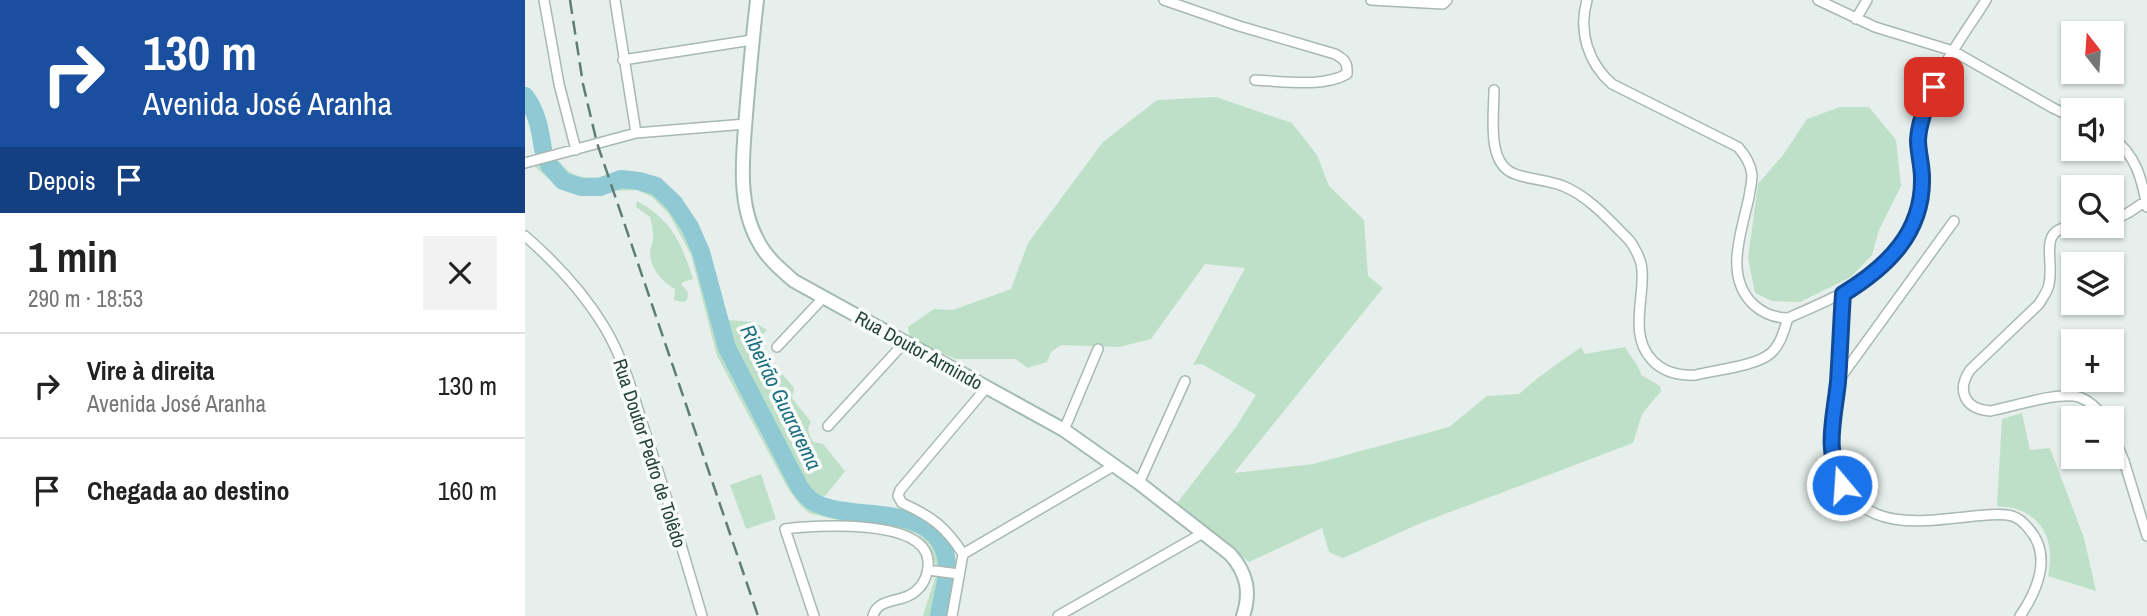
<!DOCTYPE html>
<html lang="pt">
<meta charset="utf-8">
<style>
:root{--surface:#fff;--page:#f2f2f2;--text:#222;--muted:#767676;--line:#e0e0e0}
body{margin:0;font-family:"Archivo Narrow",sans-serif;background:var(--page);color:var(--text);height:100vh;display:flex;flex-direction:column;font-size:26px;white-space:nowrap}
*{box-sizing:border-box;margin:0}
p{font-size:23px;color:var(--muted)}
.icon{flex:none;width:38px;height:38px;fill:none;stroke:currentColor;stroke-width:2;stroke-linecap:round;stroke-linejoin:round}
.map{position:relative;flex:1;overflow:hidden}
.sheet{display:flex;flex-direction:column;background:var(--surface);width:525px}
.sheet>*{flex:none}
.hud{background:#1a4fa0;color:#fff;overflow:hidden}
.needle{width:46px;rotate:343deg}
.fabs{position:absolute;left:1536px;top:21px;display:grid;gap:14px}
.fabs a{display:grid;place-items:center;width:63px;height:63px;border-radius:0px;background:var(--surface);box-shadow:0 2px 5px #0004;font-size:35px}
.pin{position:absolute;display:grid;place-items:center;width:60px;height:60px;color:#fff;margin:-30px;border-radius:14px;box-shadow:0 4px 10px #0006}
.me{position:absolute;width:77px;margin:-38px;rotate:342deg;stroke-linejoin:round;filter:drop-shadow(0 0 5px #0008)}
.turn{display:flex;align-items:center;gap:24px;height:147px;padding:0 28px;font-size:32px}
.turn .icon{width:91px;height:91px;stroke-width:2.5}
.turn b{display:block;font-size:49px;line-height:60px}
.then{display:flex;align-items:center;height:66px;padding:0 28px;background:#0003;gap:14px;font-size:26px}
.round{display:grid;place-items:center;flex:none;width:74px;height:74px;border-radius:0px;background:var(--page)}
.overview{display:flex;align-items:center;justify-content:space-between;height:119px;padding:0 28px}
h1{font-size:42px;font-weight:700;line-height:52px}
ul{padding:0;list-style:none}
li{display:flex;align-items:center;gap:21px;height:105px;padding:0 28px;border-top:2px solid var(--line)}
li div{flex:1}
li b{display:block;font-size:26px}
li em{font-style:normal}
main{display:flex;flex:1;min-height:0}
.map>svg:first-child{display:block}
.green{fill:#bfe0c8}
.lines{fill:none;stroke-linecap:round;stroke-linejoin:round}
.river{stroke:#8ec9d4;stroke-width:18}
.street-casing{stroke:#a8b8b2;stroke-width:12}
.secondary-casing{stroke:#a4bbb3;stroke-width:16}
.street{stroke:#fff;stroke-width:9}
.secondary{stroke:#fff;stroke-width:12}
.rail{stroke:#5f7d75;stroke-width:2.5;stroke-dasharray:14 7;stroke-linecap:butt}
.route-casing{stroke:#114b97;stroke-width:18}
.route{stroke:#1a73e8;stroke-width:12}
.labels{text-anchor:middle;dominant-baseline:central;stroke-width:7;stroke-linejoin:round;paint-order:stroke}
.street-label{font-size:19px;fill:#24423a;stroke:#f7fbf9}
.water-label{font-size:21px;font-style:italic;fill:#1c6f80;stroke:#f7fbf9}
</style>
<main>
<section class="sheet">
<div class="hud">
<div class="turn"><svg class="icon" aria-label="right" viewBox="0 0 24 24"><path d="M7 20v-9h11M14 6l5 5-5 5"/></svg><div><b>130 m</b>Avenida José Aranha</div></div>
<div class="then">Depois<svg class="icon" aria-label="arrive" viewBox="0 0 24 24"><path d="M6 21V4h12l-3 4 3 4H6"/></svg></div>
</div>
<div class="overview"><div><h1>1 min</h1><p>290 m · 18:53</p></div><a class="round"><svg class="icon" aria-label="close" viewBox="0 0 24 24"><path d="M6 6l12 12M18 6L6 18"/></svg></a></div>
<ul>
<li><svg class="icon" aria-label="right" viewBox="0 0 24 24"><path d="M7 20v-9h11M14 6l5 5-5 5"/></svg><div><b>Vire à direita</b><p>Avenida José Aranha</p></div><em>130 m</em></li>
<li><svg class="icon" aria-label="arrive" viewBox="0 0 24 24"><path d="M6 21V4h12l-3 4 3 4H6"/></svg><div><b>Chegada ao destino</b></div><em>160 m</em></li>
</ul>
</section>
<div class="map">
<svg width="1622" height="616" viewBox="0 0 1622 616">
<rect width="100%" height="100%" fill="#e6efeb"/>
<!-- green -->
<path class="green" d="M691 97 767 123 792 155 804 186 839 220 843 276 858 288 709 473 788 464 924 427 962 396 994 394 1014 377 1056 347 1060 354 1100 347C1105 356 1114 365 1116 375L1135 386 1136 391 1117 414 1108 443 896 523 818 558 804 552 797 528 724 562 652 503 711 427 731 395 677 364 668 365 720 268 680 264 626 339 594 347 536 345 526 352 522 362 503 368 490 359H431L385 340 383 327 409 309 428 310 486 289 503 243 578 142 632 100Z
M1315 107H1344L1371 140 1376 186 1354 230 1347 255 1326 277 1275 302 1247 301 1230 293 1223 258 1233 184 1258 155 1282 119Z
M34 161C45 177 61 180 79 176L85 192C50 196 35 190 9 166Z
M87 174C103 175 120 176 134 183 142 187 148 195 154 201 184 234 190 279 201 320L229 322 242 330C226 345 237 356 250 367 257 373 263 381 269 388L267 398 286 422C281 430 284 434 288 442L298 444 320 471 301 495 296 497C345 517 425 490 429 568L411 566 404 545 392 534 368 526 316 521 284 513 275 505 262 487 192 356 166 255 144 214 127 197 112 190 93 191Z
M112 201C147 220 156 242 168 279L158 282 156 285C162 290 164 291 162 300L158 302 149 300 150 289C136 281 125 268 125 252 126 246 129 240 128 234 128 228 126 222 125 217L111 207Z
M1497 413 1505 450 1525 448 1559 538 1571 591 1523 576C1529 549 1523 521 1494 510 1488 507 1479 507 1472 506L1477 419Z
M236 474 251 519 221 529 205 485Z
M411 575 427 576 421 616H398Z"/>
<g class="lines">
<!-- river -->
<path class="river" d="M0 96C12 112 15 129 18 149
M24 165 38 181 56 187H75L96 179 114 181 131 186 149 203 165 227 176 252 202 348 275 488C280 495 286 502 295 505 335 522 415 501 422 563 424 577 416 601 414 616"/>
<defs>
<path id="street" d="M19 0 34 84 51 150
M90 0 111 133
M639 0 714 26 810 54C819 59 823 62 822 74 797 88 758 81 730 80
M846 0 918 4 922 0
M1062 0C1053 31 1063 63 1087 84L1213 147C1220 155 1226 164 1227 175 1227 182 1225 190 1224 197 1217 231 1198 276 1229 305 1239 314 1249 318 1263 318 1323 292 1387 266 1396 192 1398 171 1391 149 1394 128 1402 83 1437 38 1461 0
M1293 0 1350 27 1428 51 1528 108 1549 118
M1331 19 1342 0
M98 60 227 40
M969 90C969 116 961 164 990 174 1006 180 1023 180 1038 186 1065 197 1085 221 1105 241 1111 250 1117 260 1117 271 1119 301 1104 335 1127 360 1139 373 1154 376 1171 375 1190 370 1232 366 1246 353 1256 344 1259 330 1263 318
M1587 137C1611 155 1617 179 1622 207
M0 163 111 133 221 124
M1587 221 1603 213 1621 201
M1549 226C1511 229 1530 258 1524 284 1523 291 1518 297 1514 304L1445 370C1431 391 1440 409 1465 411 1487 407 1534 391 1554 397 1565 401 1573 409 1580 418
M0 236C30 262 59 293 80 328 99 360 109 397 120 432 141 493 159 554 177 616
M1318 294C1316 322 1315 350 1313 379 1310 415 1297 454 1319 487 1348 533 1405 520 1450 516 1462 515 1476 513 1487 516 1494 518 1500 524 1504 529 1527 555 1513 590 1495 616
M252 347 298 298
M1313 381 1429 221
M303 426 379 343
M539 430 573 349
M1587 432 1599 461 1622 536
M614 483 660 381
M438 554 590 465
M403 570 434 574
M289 616 260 529C290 525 400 518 403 561 404 571 400 583 392 590 379 604 353 596 348 616
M427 616 438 554C421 527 406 516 377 503L373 496 375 490 462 387
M533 616 678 533"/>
<path id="secondary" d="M232 0C228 34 225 68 222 102 219 147 210 200 233 241 241 257 255 269 269 281L539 430 614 483 705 554C722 573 726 592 718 616"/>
</defs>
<!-- street casing -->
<use href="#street" class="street-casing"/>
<!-- secondary casing -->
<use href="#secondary" class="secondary-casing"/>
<!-- street -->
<use href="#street" class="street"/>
<!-- secondary -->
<use href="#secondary" class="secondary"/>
<!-- rail -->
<path class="rail" d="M45 0 58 84 72 143 233 616"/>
</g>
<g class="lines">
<defs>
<path id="route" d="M1317 485C1299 449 1309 420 1313 382 1315 353 1316 323 1318 294 1362 267 1398 233 1397 178 1397 165 1393 152 1393 140 1394 121 1402 104 1409 87"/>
</defs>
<!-- route casing -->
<use href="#route" class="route-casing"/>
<!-- route -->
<use href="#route" class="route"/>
</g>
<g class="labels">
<!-- street labels -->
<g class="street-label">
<text transform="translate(394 350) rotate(29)">Rua Doutor Armindo</text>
<text transform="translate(125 453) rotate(72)">Rua Doutor Pedro de Tolêdo</text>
</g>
<!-- water labels -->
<g class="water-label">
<text transform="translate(256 397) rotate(64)">Ribeirão Guararema</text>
</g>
</g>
</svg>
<div class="fabs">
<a><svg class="needle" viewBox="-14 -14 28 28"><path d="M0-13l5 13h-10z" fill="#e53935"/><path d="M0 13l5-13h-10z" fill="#767676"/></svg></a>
<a><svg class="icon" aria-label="sound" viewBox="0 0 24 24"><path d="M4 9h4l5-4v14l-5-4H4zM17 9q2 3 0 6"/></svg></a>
<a><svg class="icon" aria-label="search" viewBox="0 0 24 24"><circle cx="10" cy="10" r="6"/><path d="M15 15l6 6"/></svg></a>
<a><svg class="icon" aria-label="layers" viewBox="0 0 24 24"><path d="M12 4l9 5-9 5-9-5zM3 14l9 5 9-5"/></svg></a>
<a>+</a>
<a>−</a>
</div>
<div class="pin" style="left:1409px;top:87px;background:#d93025"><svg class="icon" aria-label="arrive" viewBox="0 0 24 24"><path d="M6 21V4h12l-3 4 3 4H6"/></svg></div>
<svg class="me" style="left:1317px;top:485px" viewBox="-20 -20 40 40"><circle r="17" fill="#1a73e8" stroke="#fff" stroke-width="3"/><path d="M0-11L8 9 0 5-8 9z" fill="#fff"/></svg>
</div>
</main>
